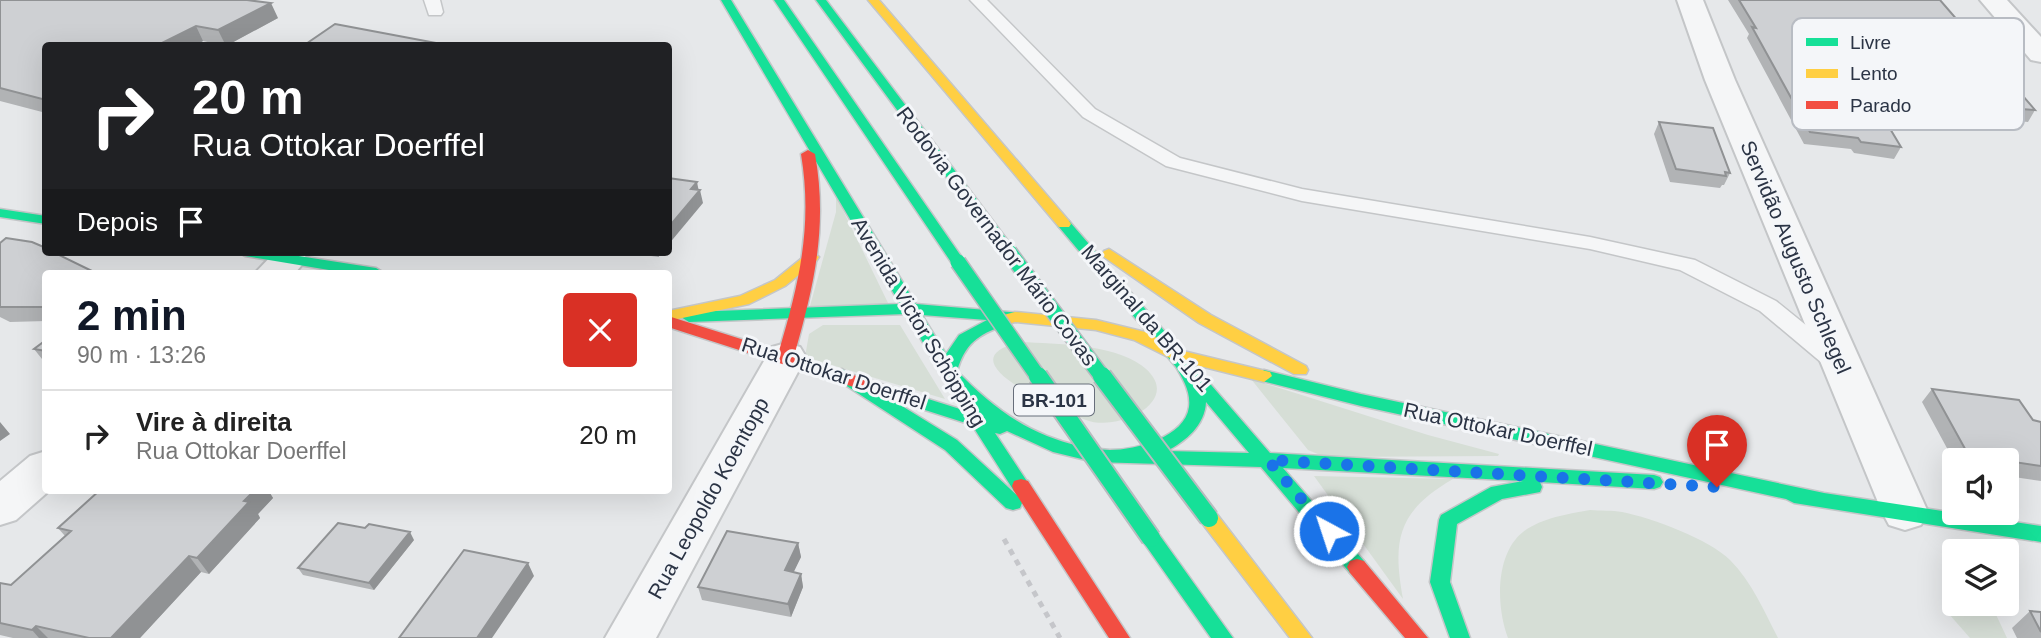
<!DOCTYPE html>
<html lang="pt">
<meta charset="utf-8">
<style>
:root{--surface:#fff;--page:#f6f6f6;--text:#222;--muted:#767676;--line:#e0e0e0;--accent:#111827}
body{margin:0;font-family:Arial,sans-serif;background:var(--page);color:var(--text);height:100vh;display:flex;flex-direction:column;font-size:26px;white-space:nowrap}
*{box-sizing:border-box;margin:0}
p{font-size:23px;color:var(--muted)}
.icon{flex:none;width:38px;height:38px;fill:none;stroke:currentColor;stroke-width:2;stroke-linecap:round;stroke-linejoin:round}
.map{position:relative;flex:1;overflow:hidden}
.details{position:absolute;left:42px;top:270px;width:630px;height:224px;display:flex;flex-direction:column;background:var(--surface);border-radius:7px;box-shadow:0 7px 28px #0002}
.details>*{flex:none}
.hud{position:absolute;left:42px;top:42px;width:630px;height:214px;border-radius:7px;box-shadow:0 7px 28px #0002;background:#202124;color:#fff;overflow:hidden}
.tools{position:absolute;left:1942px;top:448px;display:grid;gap:14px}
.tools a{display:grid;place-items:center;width:77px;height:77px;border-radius:7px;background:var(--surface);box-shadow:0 7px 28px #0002;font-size:35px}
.pin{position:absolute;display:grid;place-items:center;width:60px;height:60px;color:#fff;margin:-72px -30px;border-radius:50% 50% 50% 0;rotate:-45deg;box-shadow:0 0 7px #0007}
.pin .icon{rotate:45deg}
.me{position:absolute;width:77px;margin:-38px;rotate:320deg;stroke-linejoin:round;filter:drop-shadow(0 0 5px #0008)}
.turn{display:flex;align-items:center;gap:24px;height:147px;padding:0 35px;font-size:32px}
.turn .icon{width:91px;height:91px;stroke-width:2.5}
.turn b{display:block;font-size:49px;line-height:60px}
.then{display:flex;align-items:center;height:66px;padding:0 35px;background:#0003;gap:14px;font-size:26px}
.round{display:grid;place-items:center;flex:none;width:74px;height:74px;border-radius:7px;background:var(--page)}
.headline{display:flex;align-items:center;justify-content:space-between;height:119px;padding:0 35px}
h1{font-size:42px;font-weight:700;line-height:52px;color:var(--accent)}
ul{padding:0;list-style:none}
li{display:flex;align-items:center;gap:21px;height:91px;padding:0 35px;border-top:2px solid var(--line)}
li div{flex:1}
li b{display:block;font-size:26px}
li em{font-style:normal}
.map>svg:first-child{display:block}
.green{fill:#d6ded6}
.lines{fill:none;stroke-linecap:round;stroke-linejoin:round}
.lane-casing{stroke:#c4c6c8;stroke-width:3}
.street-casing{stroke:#c4c6c8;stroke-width:4}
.fast-casing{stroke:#c4c6c8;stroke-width:3}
.slow-casing{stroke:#c4c6c8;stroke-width:3}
.jam-casing{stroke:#c4c6c8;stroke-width:3}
.path{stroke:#c5c6ca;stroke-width:5;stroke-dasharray:6 6;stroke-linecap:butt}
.lane{fill:#f5f6f7;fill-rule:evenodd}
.street{fill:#f5f6f7;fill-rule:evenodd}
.fast{fill:#16e098;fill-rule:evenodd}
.slow{fill:#ffcf43;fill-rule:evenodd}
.jam{fill:#f24e42;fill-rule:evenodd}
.fast-bridge-far1-casing{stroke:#b8bbbf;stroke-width:18;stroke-linecap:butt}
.fast-bridge-casing{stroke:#b8bbbf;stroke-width:22;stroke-linecap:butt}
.fast-bridge-far1{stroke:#16e098;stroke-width:15}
.fast-bridge{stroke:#16e098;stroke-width:18}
.wall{fill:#b1b3b5}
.shaded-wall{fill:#909294}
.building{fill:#ced0d3;stroke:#909294;stroke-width:2}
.route{stroke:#1a73e8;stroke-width:12;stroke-dasharray:0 21.6}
.labels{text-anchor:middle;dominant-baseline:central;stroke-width:6;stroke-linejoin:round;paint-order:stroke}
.shield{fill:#f4f6f9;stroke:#676e7b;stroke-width:2}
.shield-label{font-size:19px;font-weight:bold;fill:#2b3445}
.street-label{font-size:21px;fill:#2b3445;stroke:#f4f6f9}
.key{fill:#f4f6f9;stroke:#b8bcc3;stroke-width:2}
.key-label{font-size:19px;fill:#2b3445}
</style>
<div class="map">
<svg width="2041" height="638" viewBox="0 0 2041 638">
<rect width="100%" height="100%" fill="#e6e8ea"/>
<!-- green -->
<path class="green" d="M836 196 890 307 810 306 836 212Z
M823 325H900L945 399 805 357 809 334Z
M1021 342C1057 344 1111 344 1141 365 1188 399 1119 433 1086 420 1062 410 939 360 1021 342Z
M1251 379 1428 435 1499 454 1498 456 1325 457 1308 450Z
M1314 476 1453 479C1398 511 1392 539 1403 599Z
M1590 510C1600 511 1612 510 1622 512 1652 518 1709 539 1730 560 1752 582 1764 611 1778 638H1508C1496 607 1495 554 1523 532 1541 518 1568 514 1590 510Z
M1950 563 1955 564V604H1991L2007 638H1970L1949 614 1946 577Z"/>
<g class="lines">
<defs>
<path id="lane" d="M424 0H440L443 12 441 15H429Z
M970 0H987L1095 109 1180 158 1302 189 1590 237 1695 260 1776 301 1844 356 1848 362 1844 368 1836 370 1828 368 1760 311 1680 270 1590 249 1302 201 1166 166 1083 117Z"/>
<path id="street" d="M1677 0H1703L1735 80 1928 512 1921 525 1905 530 1889 525 1882 512 1705 80Z
M1980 0H2007L2041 37V62L2031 60Z
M275 252H302L307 259 295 273H255Z
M786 343 800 347 806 357 656 638H605L772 347Z
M46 451V490H50L16 520 0 525V481L30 456Z"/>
<path id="fast" d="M721 0H731L916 304 1021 313 1023 317 1021 321H1006L1004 326C978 334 965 344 957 371 983 398 1012 422 1047 436 1067 444 1089 449 1110 450 1136 450 1185 437 1189 407 1191 392 1183 379 1176 367L1059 227 1057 224 1064 220 1069 221 1270 453 1654 475 1660 477 1663 482 1660 487 1654 489 1540 482 1542 487 1540 492 1502 499 1457 524 1450 582 1470 638H1450L1430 582 1439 520 1441 515 1491 487 1523 481 1283 468 1364 561 1367 567 1364 573 1357 575 1350 573 1261 467 1094 462 1053 452 1007 431 1000 434 995 433 1030 486 1028 491 1021 493 1014 491 972 425 900 402 897 398 900 394 906 392 963 410 906 314 689 322 681 317 689 312 900 304ZM922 315 987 320 959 335 946 354ZM1206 402 1249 453 1167 451C1186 441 1205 425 1206 402Z
M774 0H784L963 259 965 262 963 265H953Z
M816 0H826L1014 249 1016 252 1014 255H1004Z
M0 209 46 216V224L0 217Z
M238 252H273L376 268 384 273H347L245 256Z
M842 369 957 440 1020 498 1022 503 1020 508 1013 510 1006 508 945 450 836 379 834 375 836 371Z
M1264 370 1361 394 1824 493 2041 526V542L1794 503 1786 499 1361 406 1258 380 1256 376Z
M1151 530 1158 533 1233 638H1211L1144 543 1141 538 1144 533Z"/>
<path id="slow" d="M868 0H879L1069 221 1071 224 1069 227H1059Z
M1109 249 1211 315 1306 366 1308 370 1306 374H1294L1199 323 1104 257 1102 254 1104 251Z
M812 252 819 257 817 260 785 286 749 304 668 321V311L740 296 775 280 807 254Z
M1015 312 1096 320 1145 332 1183 351 1270 372 1272 376 1264 382 1172 359 1134 340 1096 330 1015 322 998 327 990 322 992 318Z
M1209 511 1216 513 1312 638H1290L1202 523 1200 518 1202 513Z"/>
<path id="jam" d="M808 150 815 154C828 227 814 286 794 356L912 394 915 398 912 402H900L668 327V316L779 351C799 283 813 226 801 154Z
M1021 479 1028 481 1130 638H1109L1014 491 1012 486 1014 481Z
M1357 559 1364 561 1428 638H1405L1350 573 1347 567 1350 561Z"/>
</defs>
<!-- lane casing -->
<use href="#lane" class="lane-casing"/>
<!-- street casing -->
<use href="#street" class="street-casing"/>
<!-- fast casing -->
<use href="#fast" class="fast-casing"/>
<!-- slow casing -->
<use href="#slow" class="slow-casing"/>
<!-- jam casing -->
<use href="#jam" class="jam-casing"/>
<!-- path -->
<path class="path" d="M1004 539 1060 638"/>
<!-- lane -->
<use href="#lane" class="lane"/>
<!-- street -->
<use href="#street" class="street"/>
<!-- fast -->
<use href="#fast" class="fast"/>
<!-- slow -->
<use href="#slow" class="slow"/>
<!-- jam -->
<use href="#jam" class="jam"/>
<defs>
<path id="fast-bridge-far1" d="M1009 252 1103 378
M958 262 1039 378"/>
<path id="fast-bridge" d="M1038 376 1151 538
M1102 376 1209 518"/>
</defs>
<!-- fast-bridge-far1 casing -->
<use href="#fast-bridge-far1" class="fast-bridge-far1-casing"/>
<!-- fast-bridge casing -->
<use href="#fast-bridge" class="fast-bridge-casing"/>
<!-- fast-bridge-far1 -->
<use href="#fast-bridge-far1" class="fast-bridge-far1"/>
<!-- fast-bridge -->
<use href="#fast-bridge" class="fast-bridge"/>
</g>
<!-- wall -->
<path class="wall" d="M0 0 278 18 226 46 203 41 194 46H46V113L0 101Z
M1728 0H1940L2035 110 2028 122 2008 120 2005 125 1924 116 1888 67 1825 61 1860 110 1901 147 1894 159 1854 153 1851 149 1804 144 1747 38 1749 34Z
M1659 122 1730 173 1724 185H1722L1720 188 1670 182 1654 134Z
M0 243 46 273V321L10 322 0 317Z
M623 252H663L658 257Z
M46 340V364L34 349Z
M1932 389 2033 420 2041 422V481L2007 476V460H1955V463L1922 402Z
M100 490H268L273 498 258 514 260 518 209 574 201 572 140 638H13L0 635V583L11 585 65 536 58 528Z
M414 540 374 590 303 575 298 568Z
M798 543 801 557 793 572 801 574 803 587 791 617 702 600 698 587Z
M2030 611 2041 612V638H2017L2012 628Z"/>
<!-- shaded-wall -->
<path class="shaded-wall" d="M271 3 278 18 226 46 218 30Z
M196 26 203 41 194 46H156Z
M697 182 699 192 700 190 703 203 668 245V228L691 189Z
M657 252H663L658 257Z
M0 422 10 434 0 441Z
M255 490H268L273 498 258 514 260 518 209 574 197 558Z
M410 532 414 540 374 590 369 583Z
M798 543 801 557 788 584 785 570Z
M189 556 201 572 140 638H111Z
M528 563 534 576 492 638H477Z
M801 574 803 587 791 617 788 604Z
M36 626 48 638H39L32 630Z"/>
<!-- building -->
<path class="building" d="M0 0H247L271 3 218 30 196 26 156 46H46V100L0 88Z
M1739 0H1940L2035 110 2008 108 2013 113 1930 105 1894 56 1817 49 1860 110 1880 112 1901 147 1861 142 1858 138 1810 132 1752 27 1756 28Z
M335 24 452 46H303Z
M1659 122 1713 128 1730 173 1725 172 1726 176 1676 169Z
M668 178 697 182 691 189 700 190 668 228Z
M6 238 32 242 46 248V252H53L96 273H46V307H0V243Z
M46 340V351L34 349Z
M1932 389 2019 400 2033 420 2041 422V466L2007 461V460L1969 456Z
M100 490H255L244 501 249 502 197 558 189 556 111 638H89L36 626 32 630 0 623V583L11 585 71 531 58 528Z
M338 523 365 528 369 524 410 532 369 583 298 568Z
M727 531 798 543 785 570 801 574 788 604 698 587Z
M464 550 528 563 477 638H399Z
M2030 611 2041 612V632Z"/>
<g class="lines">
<!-- route -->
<path class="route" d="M1329 531 1268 460 1717 487"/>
</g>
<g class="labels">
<!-- shield labels -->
<rect class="shield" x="1014" y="384.5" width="80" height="31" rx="5"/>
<g class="shield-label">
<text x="1054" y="400">BR-101</text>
</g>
<!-- street labels -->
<g class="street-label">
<text transform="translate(997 236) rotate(53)">Rodovia Governador Mário Covas</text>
<text transform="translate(1796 257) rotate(67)">Servidão Augusto Schlegel</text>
<text transform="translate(1147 318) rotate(49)">Marginal da BR-101</text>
<text transform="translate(919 322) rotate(59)">Avenida Victor Schöpping</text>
<text transform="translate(834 373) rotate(18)">Rua Ottokar Doerffel</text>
<text transform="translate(1498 429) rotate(12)">Rua Ottokar Doerffel</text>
<text transform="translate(708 498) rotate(-61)">Rua Leopoldo Koentopp</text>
</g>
</g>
<!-- legend -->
<rect x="1792" y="18" width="232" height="112" rx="10" class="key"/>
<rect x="1806" y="38" width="32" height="8" fill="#16e098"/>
<rect x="1806" y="69" width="32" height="9" fill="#ffcf43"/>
<rect x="1806" y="101" width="32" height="8" fill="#f24e42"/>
<g class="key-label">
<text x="1850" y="49">Livre</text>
<text x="1850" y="80">Lento</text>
<text x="1850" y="112">Parado</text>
</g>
</svg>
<div class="tools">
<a><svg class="icon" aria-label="sound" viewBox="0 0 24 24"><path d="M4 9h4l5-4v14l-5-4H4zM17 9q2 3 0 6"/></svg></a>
<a><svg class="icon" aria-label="layers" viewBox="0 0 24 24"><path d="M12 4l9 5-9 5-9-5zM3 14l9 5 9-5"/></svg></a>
</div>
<div class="pin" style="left:1717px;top:487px;background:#d93025"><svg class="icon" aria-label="arrive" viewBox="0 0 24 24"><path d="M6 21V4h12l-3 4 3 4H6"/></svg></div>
<svg class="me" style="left:1329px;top:531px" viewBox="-20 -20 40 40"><circle r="17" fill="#1a73e8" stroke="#fff" stroke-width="3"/><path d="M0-11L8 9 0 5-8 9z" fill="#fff"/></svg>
<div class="hud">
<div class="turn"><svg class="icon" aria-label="right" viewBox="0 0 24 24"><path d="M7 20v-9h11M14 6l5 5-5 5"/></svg><div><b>20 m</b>Rua Ottokar Doerffel</div></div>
<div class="then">Depois<svg class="icon" aria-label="arrive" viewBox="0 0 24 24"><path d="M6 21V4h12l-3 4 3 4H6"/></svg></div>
</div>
<section class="details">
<div class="headline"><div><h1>2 min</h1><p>90 m · 13:26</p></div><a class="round" style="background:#d93025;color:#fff"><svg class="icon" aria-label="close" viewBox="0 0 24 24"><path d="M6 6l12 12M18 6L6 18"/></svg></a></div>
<ul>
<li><svg class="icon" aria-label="right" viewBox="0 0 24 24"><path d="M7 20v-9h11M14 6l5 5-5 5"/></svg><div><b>Vire à direita</b><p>Rua Ottokar Doerffel</p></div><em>20 m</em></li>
</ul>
</section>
</div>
